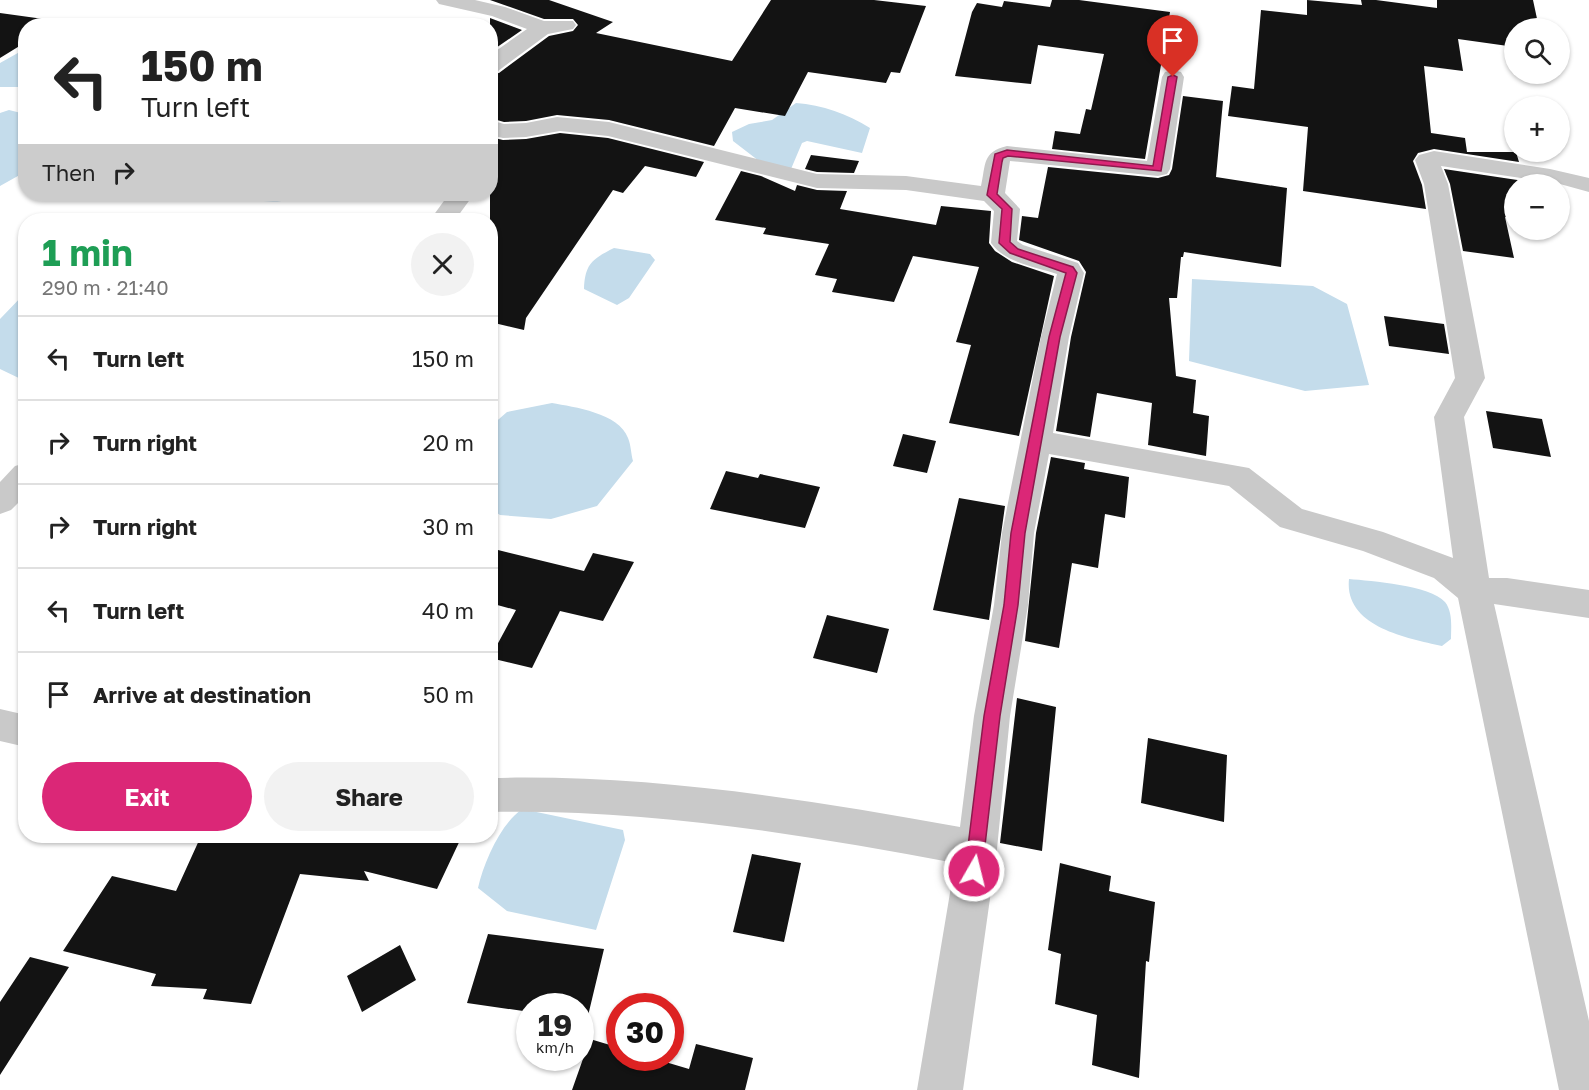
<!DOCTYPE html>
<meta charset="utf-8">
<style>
:root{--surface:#fff;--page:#f2f2f2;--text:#222;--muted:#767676;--line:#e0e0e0;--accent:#db2777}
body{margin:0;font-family:"Golos Text",sans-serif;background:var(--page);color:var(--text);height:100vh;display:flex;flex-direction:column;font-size:22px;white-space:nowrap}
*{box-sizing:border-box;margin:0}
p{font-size:20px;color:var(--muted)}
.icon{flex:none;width:33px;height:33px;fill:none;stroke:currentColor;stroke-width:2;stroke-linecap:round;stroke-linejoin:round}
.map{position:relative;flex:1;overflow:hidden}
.panel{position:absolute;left:18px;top:213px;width:480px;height:630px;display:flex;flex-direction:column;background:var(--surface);border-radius:24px;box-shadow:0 2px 4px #0004}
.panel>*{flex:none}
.banner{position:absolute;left:18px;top:18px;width:480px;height:183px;border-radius:24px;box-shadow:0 2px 4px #0004;background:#fff;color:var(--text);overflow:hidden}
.controls{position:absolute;left:1504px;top:18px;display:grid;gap:12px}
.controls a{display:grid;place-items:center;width:66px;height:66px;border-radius:50%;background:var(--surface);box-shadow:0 2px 4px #0004;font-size:30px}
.speed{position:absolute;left:516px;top:993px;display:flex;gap:12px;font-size:30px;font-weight:700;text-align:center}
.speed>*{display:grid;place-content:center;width:78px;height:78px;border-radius:50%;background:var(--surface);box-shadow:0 2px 4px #0004;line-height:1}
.speed small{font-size:15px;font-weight:400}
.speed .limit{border:9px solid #d22;background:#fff;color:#111}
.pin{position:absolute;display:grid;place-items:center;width:51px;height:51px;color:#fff;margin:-62px -26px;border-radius:50% 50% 50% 0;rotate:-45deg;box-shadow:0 0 6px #0007}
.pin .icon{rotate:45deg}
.me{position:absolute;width:66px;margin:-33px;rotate:8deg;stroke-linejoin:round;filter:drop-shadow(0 0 4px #0008)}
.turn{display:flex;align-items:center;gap:21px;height:126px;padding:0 24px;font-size:27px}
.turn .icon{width:78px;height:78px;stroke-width:2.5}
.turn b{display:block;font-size:42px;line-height:51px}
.then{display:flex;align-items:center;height:57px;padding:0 24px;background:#0003;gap:12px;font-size:22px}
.round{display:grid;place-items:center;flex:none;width:63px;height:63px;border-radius:32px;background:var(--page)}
.overview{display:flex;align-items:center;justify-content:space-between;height:102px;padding:0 24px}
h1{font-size:36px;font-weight:700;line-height:45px;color:#1e9e55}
.cta{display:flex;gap:12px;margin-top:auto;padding:12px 24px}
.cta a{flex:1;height:69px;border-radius:36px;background:var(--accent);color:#fff;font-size:24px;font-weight:700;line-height:69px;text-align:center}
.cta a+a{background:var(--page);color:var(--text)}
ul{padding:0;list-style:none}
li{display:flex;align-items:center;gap:18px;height:84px;padding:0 24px;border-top:2px solid var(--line)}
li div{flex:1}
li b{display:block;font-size:22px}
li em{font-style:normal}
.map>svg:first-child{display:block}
.water{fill:#c4dceb}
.building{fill:#131313}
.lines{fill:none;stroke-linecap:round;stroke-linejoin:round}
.minor{fill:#c9c9c9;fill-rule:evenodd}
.route{fill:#db2777;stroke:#8e194d;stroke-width:1.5}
</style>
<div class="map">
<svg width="1589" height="1090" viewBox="0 0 1589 1090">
<rect width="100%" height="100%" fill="#fff"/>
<!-- water -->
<path class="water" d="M25 49V87H0V63Z
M796 103C822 105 848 114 870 128L862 153 807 141 802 143 791 169 759 161 733 141 732 132 749 124 772 120Z
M9 110 25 114V172L0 186V113Z
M223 194H303C283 208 246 199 223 194Z
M614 248 650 254 655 260 629 298 617 305 584 289C585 264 592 259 614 248Z
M1192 279 1313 286 1347 304 1369 385 1305 391 1189 361Z
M25 293V381L0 369V319Z
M552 403C574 407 619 413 628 438 631 445 631 454 633 461L597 506 551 519 500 515 491 509V426L507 412Z
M1349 579C1371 581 1430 585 1445 602 1453 612 1451 628 1451 639L1442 646C1405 638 1344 626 1349 579Z
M522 809 623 830 625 840 596 930 507 911 478 888C484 862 500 825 522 809Z"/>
<!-- building -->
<path class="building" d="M490 0H549L613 22 596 33 732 61 771 0H874L926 6 900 73 891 72 886 83 808 72 785 116 735 108 714 146 609 120 557 115 526 121 504 122 490 118V74L499 73 549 36 573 31 578 25 573 19H544Z
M1052 0H1079L1170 12 1145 159 1052 149 1055 131 1080 134 1086 109 1091 110 1104 54 1038 45 1031 84 955 76 972 12 977 3 1002 7 1004 1 1050 7Z
M1307 0 1362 5 1361 0H1376L1437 8V0H1533L1539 28H1515V47L1458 39 1463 71 1424 66 1431 133 1465 138 1467 152H1516L1519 162 1434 149 1418 153 1413 161 1422 185 1426 209 1303 191 1308 127 1228 116 1232 86 1254 89 1261 10 1307 15Z
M0 13 58 21 51 26H26V42L0 58Z
M490 18 522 30 490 52Z
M1183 96 1223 101 1216 177 1287 188 1281 267 1184 252 1183 257H1181L1177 298H1169L1176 376 1196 380 1193 413 1209 416 1206 456 1148 445 1152 403 1097 393 1090 437 1056 431 1071 337 1086 272 1079 261 1019 240 1022 216 1038 218 1048 167 1158 178 1169 175 1172 169Z
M560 133 608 138 704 162 696 177 645 166 623 193 613 190 526 318 524 330 490 322V137L503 140 526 139Z
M811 155 859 161 854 173 817 172 805 169Z
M1444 169 1524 181 1525 184H1515V218L1505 217 1514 258 1463 251 1450 184Z
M741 171 761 176 795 191 797 185 817 190 847 191 840 209 936 225 941 206 991 211 989 243 995 251 1012 262 1054 276 1019 436 949 423 971 345 956 342 979 267 913 256 894 302 832 292 837 279 815 275 829 244 763 234 766 228 715 220Z
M1384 316 1444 324 1449 354 1389 346Z
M1486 411 1542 419 1551 457 1493 448Z
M903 434 936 441 927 473 893 466Z
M1051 457 1085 463 1084 469 1129 477 1125 518 1105 514 1098 568 1072 563 1059 648 1025 641 1036 533Z
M726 471 758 478 760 474 820 487 805 528 710 509Z
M959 498 1005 506 989 620 933 610Z
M490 548 584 571 593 553 634 562 603 621 560 611 532 668 490 658 516 610 490 603Z
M827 615 889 629 877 673 813 658Z
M1017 698 1056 707 1042 851 1000 843Z
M1148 738 1227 755 1224 822 1141 803Z
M201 836H462L437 889 364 871 369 881 300 874 251 1004 203 999 207 989 151 986 156 974 63 951 112 876 176 891Z
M752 854 801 863 784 942 733 932Z
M1060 863 1111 876 1109 891 1155 902 1149 962 1146 961 1139 1078 1092 1065 1097 1015 1055 1004 1061 954 1048 950Z
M488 934 604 949 587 1020 580 1019V1006H530V1012L467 1003Z
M400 945 416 980 362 1012 347 976Z
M30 957 69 967 0 1075V1002Z
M590 1039 620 1048V1058H652L689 1069 696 1044 753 1058 745 1090H572Z"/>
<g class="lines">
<!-- minor -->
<path class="minor" d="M436 0H475L505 7 544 21H573L576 25 573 29 548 34 498 71 490 72V55L527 29 492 16 439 4Z
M1173 70 1181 72 1184 77 1170 169 1167 174 1158 176 1010 161 1005 193 1020 209 1017 241 1023 245 1078 263 1084 273 1069 337 1053 433 1249 468 1302 509 1383 532 1453 558 1434 417 1455 378 1424 184 1415 160 1419 155 1434 151 1550 169 1589 178V192L1560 184 1441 166 1448 184 1485 378 1464 417 1489 578H1507L1589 590V618L1494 604 1589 1021V1090H1559L1458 598 1434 578 1363 551 1280 527 1229 486 1049 454 1034 533 1028 605 1010 716 997 849 963 1090H917L955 863C800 834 648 809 490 812V778C650 774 804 799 960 827L974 716 994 605 1002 533 1041 337 1057 274C1036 267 1005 263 991 243L994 211 984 201 906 190 817 188 608 136 560 131 526 137 503 138 490 135V120L504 124 526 123 557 117 609 122 817 174 906 176 981 186C986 164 982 152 1007 146L1147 161 1162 77 1165 72Z
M449 194H474L455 220H430Z
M26 463V495L11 510 0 514V482L15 466Z
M0 709 26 715V747L0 741Z"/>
</g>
<!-- route -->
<path class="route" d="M1173 75 1177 77 1161 171 1008 156 1003 158 1002 162 997 194 1012 209 1010 242 1018 249 1073 267 1077 273 1060 337 1025 533 1018 605 1000 716 982 871 980 877 974 879 968 877 965 871 984 716 1004 605 1011 533 1049 337 1066 273 1010 253 999 243 1002 209 987 195 995 154 1007 150 1153 166 1168 77Z"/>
</svg>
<div class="controls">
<a><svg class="icon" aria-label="search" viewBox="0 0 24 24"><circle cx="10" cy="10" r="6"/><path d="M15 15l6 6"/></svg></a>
<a>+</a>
<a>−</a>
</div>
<div class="speed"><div>19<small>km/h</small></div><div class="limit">30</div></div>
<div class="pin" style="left:1173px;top:77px;background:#d93025"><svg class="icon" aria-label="arrive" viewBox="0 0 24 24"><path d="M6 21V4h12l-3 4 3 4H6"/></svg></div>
<svg class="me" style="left:974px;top:871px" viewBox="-20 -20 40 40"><circle r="17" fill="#db2777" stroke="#fff" stroke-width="3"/><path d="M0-11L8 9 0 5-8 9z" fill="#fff"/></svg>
<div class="banner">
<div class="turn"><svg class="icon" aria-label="left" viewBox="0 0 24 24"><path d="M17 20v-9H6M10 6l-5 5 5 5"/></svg><div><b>150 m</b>Turn left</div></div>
<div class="then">Then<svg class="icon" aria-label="right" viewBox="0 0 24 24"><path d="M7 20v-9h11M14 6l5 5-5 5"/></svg></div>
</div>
<section class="panel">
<div class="overview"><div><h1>1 min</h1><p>290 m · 21:40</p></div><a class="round"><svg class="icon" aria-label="close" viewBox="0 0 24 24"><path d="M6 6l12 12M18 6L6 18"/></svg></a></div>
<ul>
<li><svg class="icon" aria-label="left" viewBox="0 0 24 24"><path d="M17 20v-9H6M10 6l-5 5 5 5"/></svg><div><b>Turn left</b></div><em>150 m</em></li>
<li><svg class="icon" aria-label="right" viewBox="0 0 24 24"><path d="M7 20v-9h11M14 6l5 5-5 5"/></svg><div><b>Turn right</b></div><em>20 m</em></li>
<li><svg class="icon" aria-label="right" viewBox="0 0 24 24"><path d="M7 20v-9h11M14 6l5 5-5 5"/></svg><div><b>Turn right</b></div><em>30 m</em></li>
<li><svg class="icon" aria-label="left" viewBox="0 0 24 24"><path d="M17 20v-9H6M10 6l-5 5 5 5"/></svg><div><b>Turn left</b></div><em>40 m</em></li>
<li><svg class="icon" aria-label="arrive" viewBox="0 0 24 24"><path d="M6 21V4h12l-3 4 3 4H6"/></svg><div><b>Arrive at destination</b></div><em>50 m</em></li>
</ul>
<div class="cta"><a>Exit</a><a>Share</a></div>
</section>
</div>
